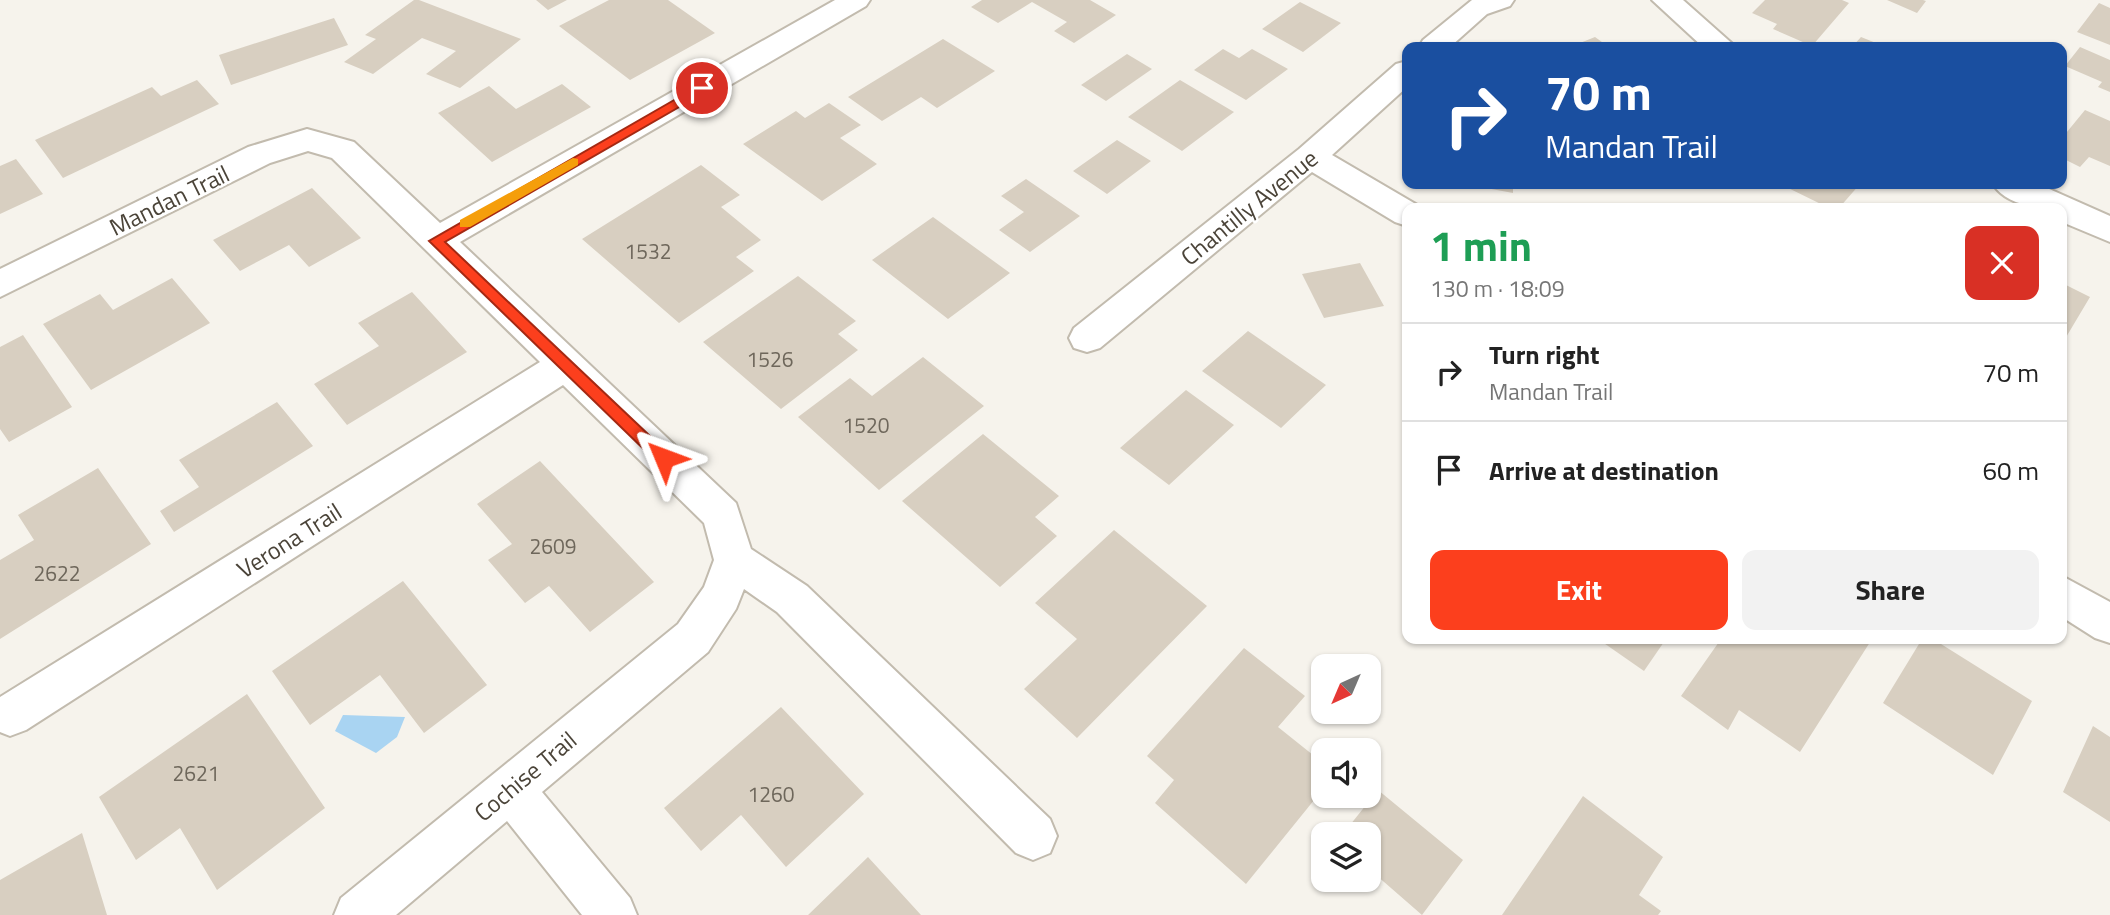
<!DOCTYPE html>
<meta charset="utf-8">
<style>
:root{--surface:#fff;--page:#f2f2f2;--text:#222;--muted:#767676;--line:#e0e0e0;--accent:#fc3f1d}
body{margin:0;font-family:"Titillium Web",sans-serif;background:var(--page);color:var(--text);height:100vh;display:flex;flex-direction:column;font-size:26px;white-space:nowrap}
*{box-sizing:border-box;margin:0}
p{font-size:23px;color:var(--muted)}
.icon{flex:none;width:38px;height:38px;fill:none;stroke:currentColor;stroke-width:2;stroke-linecap:round;stroke-linejoin:round}
.map{position:relative;flex:1;overflow:hidden}
.side{position:absolute;left:1402px;top:203px;width:665px;height:441px;display:flex;flex-direction:column;background:var(--surface);border-radius:14px;box-shadow:0 2px 5px #0004}
.side>*{flex:none}
.guide{position:absolute;left:1402px;top:42px;width:665px;height:147px;border-radius:14px;box-shadow:0 2px 5px #0004;background:#1a4fa0;color:#fff;overflow:hidden}
.needle{width:46px;rotate:224deg}
.buttons{position:absolute;left:1311px;top:654px;display:grid;gap:14px}
.buttons a{display:grid;place-items:center;width:70px;height:70px;border-radius:14px;background:var(--surface);box-shadow:0 2px 5px #0004;font-size:35px}
.pin{position:absolute;display:grid;place-items:center;width:60px;height:60px;color:#fff;margin:-30px;border:4px solid #fff;border-radius:50%;box-shadow:0 2px 7px #0007}
.me{position:absolute;width:77px;margin:-38px;rotate:314deg;stroke-linejoin:round;filter:drop-shadow(0 0 5px #0008)}
.turn{display:flex;align-items:center;gap:24px;height:147px;padding:0 28px;font-size:32px}
.turn .icon{width:91px;height:91px;stroke-width:2.5}
.turn b{display:block;font-size:49px;line-height:60px}
.round{display:grid;place-items:center;flex:none;width:74px;height:74px;border-radius:14px;background:var(--page)}
.headline{display:flex;align-items:center;justify-content:space-between;height:119px;padding:0 28px}
h1{font-size:42px;font-weight:700;line-height:52px;color:#1e9e55}
.action{display:flex;gap:14px;margin-top:auto;padding:14px 28px}
.action a{flex:1;height:80px;border-radius:14px;background:var(--accent);color:#fff;font-size:28px;font-weight:700;line-height:80px;text-align:center}
.action a+a{background:var(--page);color:var(--text)}
ul{padding:0;list-style:none}
li{display:flex;align-items:center;gap:21px;height:98px;padding:0 28px;border-top:2px solid var(--line)}
li div{flex:1}
li b{display:block;font-size:26px}
li em{font-style:normal}
.map>svg:first-child{display:block}
.water{fill:#a9d4f2}
.building{fill:#d8cfc1}
.lines{fill:none;stroke-linecap:round;stroke-linejoin:round}
.minor-casing{stroke:#c2bbae;stroke-width:4}
.minor{fill:#fff;fill-rule:evenodd}
.route{fill:#fc3f1d;stroke:#a42913;stroke-width:2}
.slow{fill:#f59e0b}
.labels{text-anchor:middle;dominant-baseline:central;stroke-width:5;stroke-linejoin:round;paint-order:stroke}
.number-label{font-size:21px;fill:#6e675b}
.street-label{font-size:24px;fill:#4b4439;stroke:#fff}
</style>
<div class="map">
<svg width="2110" height="915" viewBox="0 0 2110 915">
<rect width="100%" height="100%" fill="#f6f3ec"/>
<!-- water -->
<path class="water" d="M343 715 405 717 397 737 376 753 335 731Z"/>
<!-- building -->
<path class="building" d="M414 0H419L521 39 460 88 426 74 456 51 422 38 373 74 344 62 376 39 365 35Z
M536 0H567L548 10Z
M609 0H668L715 33 630 80 559 26Z
M982 0H1090L1116 15 1074 43 1054 31 1067 22 1032 2 998 23 971 7Z
M1765 0H1842L1849 3 1812 46 1773 29 1777 24 1752 13Z
M1887 0H1923L1926 1 1917 13Z
M1300 2 1341 23 1303 52 1262 29Z
M2099 3 2110 8V45L2077 32Z
M334 18 348 45 231 85 219 55Z
M1595 37 1609 47H1570Z
M1861 37 1886 47H1852Z
M943 39 995 71 937 108 921 97 882 121 848 97Z
M2080 47 2110 60V92L2098 87 2102 82 2065 66Z
M1223 49 1239 58 1252 49 1288 69 1246 100 1194 70Z
M1127 54 1152 69 1106 101 1081 85Z
M197 80 219 104 63 178 35 140 152 87 161 96Z
M1180 80 1234 112 1182 151 1128 117Z
M562 84 591 107 492 162 438 113 489 86 516 109Z
M829 103 861 125 840 138 877 164 822 201 743 144 796 111 805 118Z
M2085 110 2110 121V166L2089 157 2080 167 2062 158V138Z
M1117 140 1151 161 1107 194 1073 171Z
M16 159 43 194 0 214V166Z
M701 165 740 195 721 207 761 240 736 257 754 271 679 323 582 239Z
M1026 179 1080 216 1030 252 999 230 1024 212 1001 196Z
M1470 184H1513V193L1470 185Z
M1780 184H1860L1839 208H1829Z
M312 188 361 238 309 267 289 245 240 271 213 240Z
M933 217 1010 273 948 319 872 260Z
M1360 263 1384 306 1324 318 1302 274Z
M798 276 856 321 838 334 858 350 781 409 703 342Z
M172 278 210 323 91 390 43 324 100 294 113 310Z
M2062 283 2090 297 2062 344Z
M412 292 467 352 347 425 314 384 379 346 358 323Z
M1248 331 1326 385 1281 428 1202 371Z
M23 335 72 407 9 442 0 429V347Z
M923 357 984 406 879 490 798 417 850 378 872 396Z
M1186 390 1234 425 1169 485 1120 448Z
M277 402 313 446 174 532 160 511 199 487 179 460Z
M983 434 1059 496 1035 517 1057 536 1000 587 902 501Z
M540 461 654 582 590 632 549 586 525 603 488 560 512 544 477 504Z
M98 468 151 544 0 639V560L34 540 18 515Z
M1114 530 1207 606 1077 738 1024 689 1077 639 1035 603Z
M403 581 487 685 424 733 380 675 310 725 272 671Z
M1598 639H1666L1644 671Z
M1721 639H1872L1800 752 1739 710 1728 730 1681 696Z
M1922 639H1933L2032 701 1993 775 1883 703Z
M1244 648 1305 696 1278 727 1323 763V789L1246 884 1155 803 1174 780 1147 756Z
M247 694 325 808 217 890 180 828 136 860 99 797Z
M781 707 864 794 786 867 741 815 701 851 664 808Z
M2093 726 2110 737V822L2063 792Z
M1378 790 1463 860 1422 915 1368 868V835H1342Z
M1583 796 1663 857 1639 895 1661 911 1658 915H1502Z
M82 833 107 915H0V880Z
M868 857 921 915H808Z"/>
<g class="lines">
<defs>
<path id="minor" d="M835 0H870L866 6 460 242 736 503 751 549 807 586 1050 819 1057 836 1050 853 1033 860 1016 853 777 612 744 589 736 609 708 652 542 792 630 898 637 915H582L507 821 396 915H334L341 898 678 624 704 587 714 560 704 523 563 385 26 730 10 736 0 732V697L540 362 332 158 308 151 270 163 0 297V269L248 147 307 129 354 142 440 223Z
M1472 0H1514L1510 6 1487 14 1450 47H1419L1423 40Z
M1652 0H1683L1736 47H1703Z
M1407 61V87L1332 155 1419 206 1420 208H1407V226L1395 222 1312 172 1100 348 1087 352 1074 348 1069 338 1074 328 1299 149 1396 64Z
M1993 184H2038L2110 216V242L2062 222V208C2038 208 2006 206 1993 184Z
M2062 576 2110 602V643L2095 638 2062 617Z"/>
</defs>
<!-- minor casing -->
<use href="#minor" class="minor-casing"/>
<!-- minor -->
<use href="#minor" class="minor"/>
</g>
<!-- route -->
<path class="route" d="M702 84 707 86V91L445 242 669 454 672 458 669 463H658L429 241Z"/>
<!-- slow -->
<path class="slow" d="M573 158 578 159V165L470 227H460V220Z"/>
<g class="labels">
<!-- number labels -->
<g class="number-label">
<text x="648" y="251">1532</text>
<text x="770" y="359">1526</text>
<text x="866" y="425">1520</text>
<text x="553" y="546">2609</text>
<text x="57" y="573">2622</text>
<text x="196" y="773">2621</text>
<text x="771" y="794">1260</text>
</g>
<!-- street labels -->
<g class="street-label">
<text transform="translate(169 200) rotate(-26)">Mandan Trail</text>
<text transform="translate(1249 207) rotate(-39)">Chantilly Avenue</text>
<text transform="translate(289 540) rotate(-32)">Verona Trail</text>
<text transform="translate(525 776) rotate(-40)">Cochise Trail</text>
</g>
</g>
</svg>
<div class="buttons">
<a><svg class="needle" viewBox="-14 -14 28 28"><path d="M0-13l5 13h-10z" fill="#e53935"/><path d="M0 13l5-13h-10z" fill="#767676"/></svg></a>
<a><svg class="icon" aria-label="sound" viewBox="0 0 24 24"><path d="M4 9h4l5-4v14l-5-4H4zM17 9q2 3 0 6"/></svg></a>
<a><svg class="icon" aria-label="layers" viewBox="0 0 24 24"><path d="M12 4l9 5-9 5-9-5zM3 14l9 5 9-5"/></svg></a>
</div>
<div class="pin" style="left:702px;top:88px;background:#d93025"><svg class="icon" aria-label="arrive" viewBox="0 0 24 24"><path d="M6 21V4h12l-3 4 3 4H6"/></svg></div>
<svg class="me" style="left:664px;top:458px" viewBox="-20 -20 40 40"><path d="M0-17L14 15 0 8-14 15z" fill="#fc3f1d" stroke="#fff" stroke-width="4"/></svg>
<div class="guide">
<div class="turn"><svg class="icon" aria-label="right" viewBox="0 0 24 24"><path d="M7 20v-9h11M14 6l5 5-5 5"/></svg><div><b>70 m</b>Mandan Trail</div></div>
</div>
<section class="side">
<div class="headline"><div><h1>1 min</h1><p>130 m · 18:09</p></div><a class="round" style="background:#d93025;color:#fff"><svg class="icon" aria-label="close" viewBox="0 0 24 24"><path d="M6 6l12 12M18 6L6 18"/></svg></a></div>
<ul>
<li><svg class="icon" aria-label="right" viewBox="0 0 24 24"><path d="M7 20v-9h11M14 6l5 5-5 5"/></svg><div><b>Turn right</b><p>Mandan Trail</p></div><em>70 m</em></li>
<li><svg class="icon" aria-label="arrive" viewBox="0 0 24 24"><path d="M6 21V4h12l-3 4 3 4H6"/></svg><div><b>Arrive at destination</b></div><em>60 m</em></li>
</ul>
<div class="action"><a>Exit</a><a>Share</a></div>
</section>
</div>
